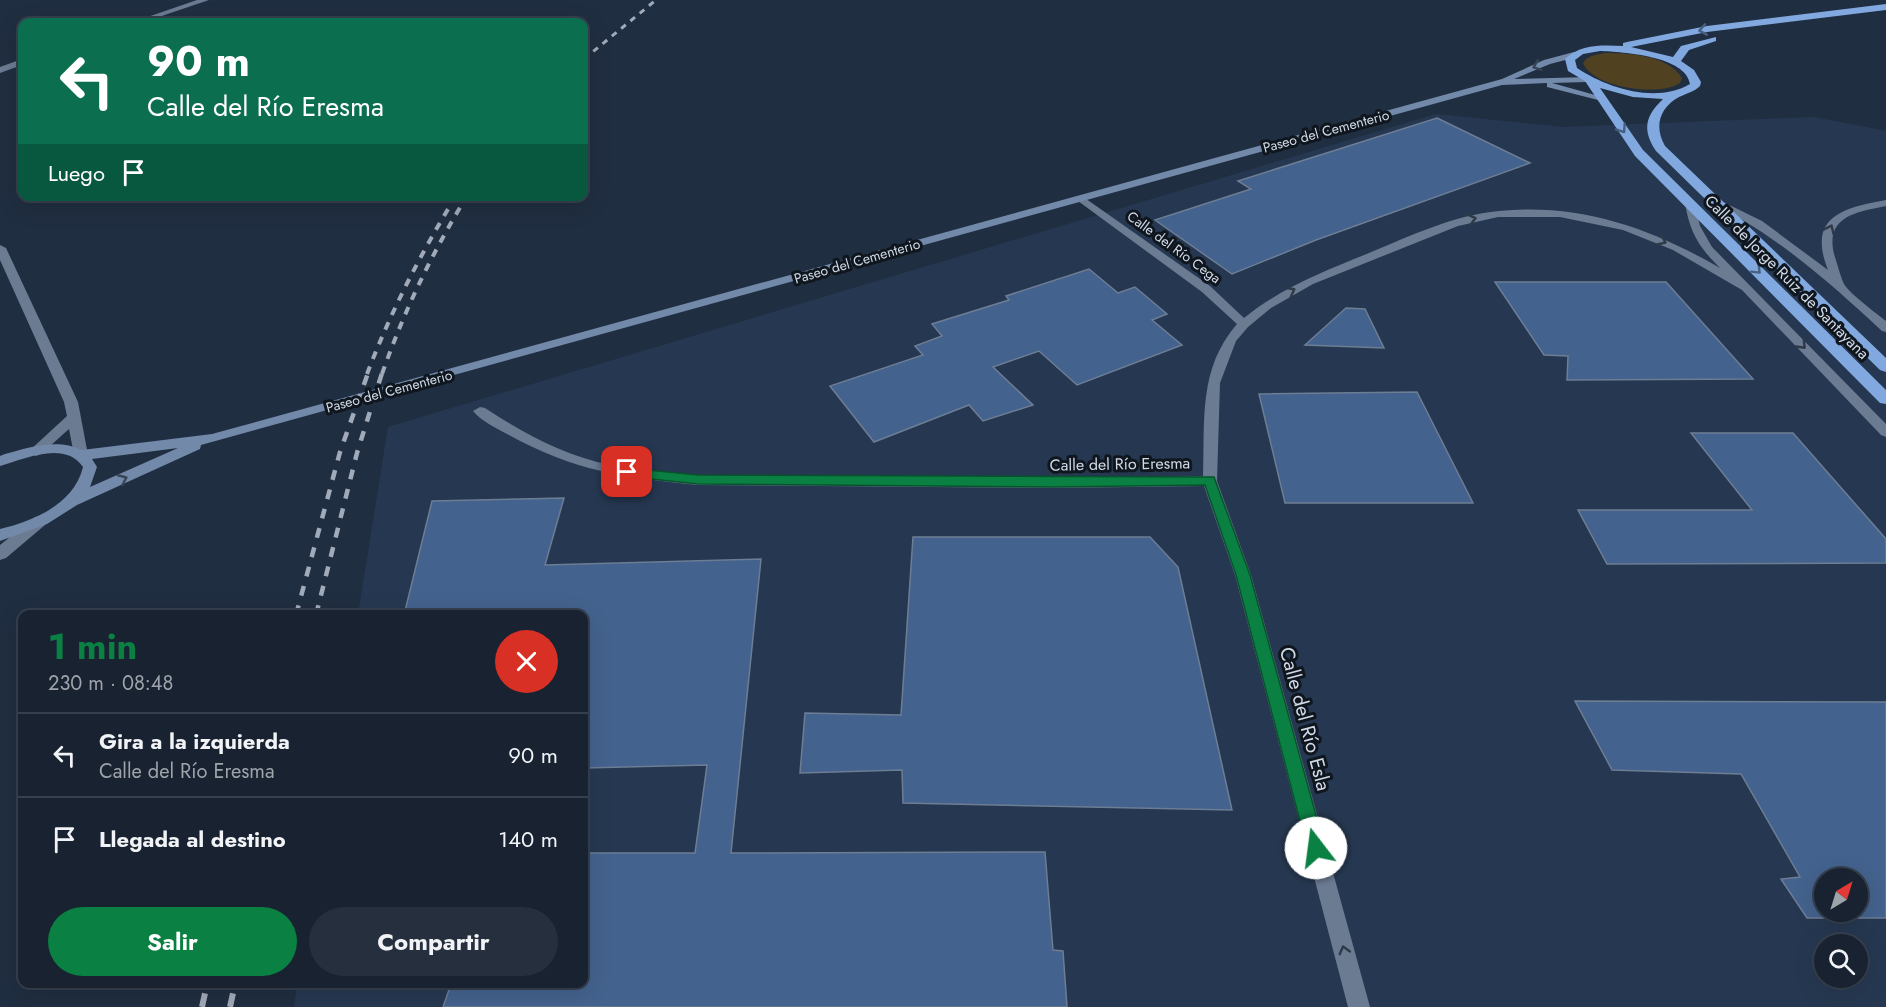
<!DOCTYPE html>
<html lang="es">
<meta charset="utf-8">
<style>
:root{--surface:#182231;--page:#252f3d;--text:#f1f3f6;--muted:#9fa4ab;--line:#363f4d;--accent:#0b8043}
body{margin:0;font-family:Jost,sans-serif;background:var(--page);color:var(--text);height:100vh;display:flex;flex-direction:column;font-size:22px;white-space:nowrap}
*{box-sizing:border-box;margin:0}
p{font-size:20px;color:var(--muted)}
.icon{flex:none;width:33px;height:33px;fill:none;stroke:currentColor;stroke-width:2;stroke-linecap:round;stroke-linejoin:round}
.map{position:relative;flex:1;overflow:hidden}
.side{position:absolute;left:18px;top:610px;width:570px;height:378px;display:flex;flex-direction:column;background:var(--surface);border-radius:12px;box-shadow:0 6px 24px #0002,0 0 0 2px var(--line)}
.side>*{flex:none}
.top-card{position:absolute;left:18px;top:18px;width:570px;height:183px;border-radius:12px;box-shadow:0 6px 24px #0002,0 0 0 2px var(--line);background:#0b6e4f;color:#fff;overflow:hidden}
.needle{width:39px;rotate:38deg}
.fabs{position:absolute;left:1814px;top:868px;display:grid;gap:12px}
.fabs a{display:grid;place-items:center;width:54px;height:54px;border-radius:50%;background:var(--surface);box-shadow:0 6px 24px #0002,0 0 0 2px var(--line);font-size:30px}
.pin{position:absolute;display:grid;place-items:center;width:51px;height:51px;color:#fff;margin:-26px;border-radius:12px;box-shadow:0 3px 9px #0006}
.me{position:absolute;width:66px;margin:-33px;rotate:345deg;stroke-linejoin:round;filter:drop-shadow(0 0 4px #0008)}
.turn{display:flex;align-items:center;gap:21px;height:126px;padding:0 30px;font-size:27px}
.turn .icon{width:78px;height:78px;stroke-width:2.5}
.turn b{display:block;font-size:42px;line-height:51px}
.then{display:flex;align-items:center;height:57px;padding:0 30px;background:#0003;gap:12px;font-size:22px}
.round{display:grid;place-items:center;flex:none;width:63px;height:63px;border-radius:32px;background:var(--page)}
.summary{display:flex;align-items:center;justify-content:space-between;height:102px;padding:0 30px}
h1{font-size:36px;font-weight:700;line-height:45px;color:var(--accent)}
.button{display:flex;gap:12px;margin-top:auto;padding:12px 30px}
.button a{flex:1;height:69px;border-radius:36px;background:var(--accent);color:#fff;font-size:24px;font-weight:700;line-height:69px;text-align:center}
.button a+a{background:var(--page);color:var(--text)}
ul{padding:0;list-style:none}
li{display:flex;align-items:center;gap:18px;height:84px;padding:0 30px;border-top:2px solid var(--line)}
li div{flex:1}
li b{display:block;font-size:22px}
li em{font-style:normal}
.map>svg:first-child{display:block}
.built{fill:#263851;fill-rule:evenodd}
.green{fill:#504120}
.building{fill:#43628d;stroke:#6d7d94;stroke-width:1.5;fill-rule:evenodd}
.lines{fill:none;stroke-linecap:round;stroke-linejoin:round}
.street{fill:#6b7b92;fill-rule:evenodd}
.secondary{fill:#7289a9;fill-rule:evenodd}
.highway{fill:#81a9e0;fill-rule:evenodd}
.rail-far3{stroke:#a0aab9;stroke-width:3;stroke-dasharray:6 6;stroke-linecap:butt}
.rail-far2{stroke:#a0aab9;stroke-width:4;stroke-dasharray:8 8;stroke-linecap:butt}
.rail-far1{stroke:#a0aab9;stroke-width:4.5;stroke-dasharray:10 10;stroke-linecap:butt}
.rail{stroke:#a0aab9;stroke-width:6;stroke-dasharray:14 14;stroke-linecap:butt}
.oneway{stroke:#48607f}
.oneway2{stroke:#374456}
.oneway3{stroke:#2f3947}
.route{fill:#0b8043;stroke:#07532c;stroke-width:1.5}
.labels{text-anchor:middle;dominant-baseline:central;stroke-width:6;stroke-linejoin:round;paint-order:stroke}
.far-street-label{font-size:14px;fill:#d1dae7;stroke:#0f161e}
.street-label{font-size:16px;fill:#d1dae7;stroke:#0f161e}
.near-street-label{font-size:20px;fill:#d1dae7;stroke:#0f161e}
</style>
<div class="map">
<svg width="1886" height="1007" viewBox="0 0 1886 1007">
<rect width="100%" height="100%" fill="#202e41"/>
<!-- built -->
<path class="built" d="M1436 114 1564 127 1814 117 1886 131V1007H294L297 984H584V615H358L388 427ZM1824 879H1857V912H1824ZM1824 945H1857V978H1824Z"/>
<!-- green -->
<path class="green" d="M1605 53C1629 53 1668 55 1682 78L1680 83C1660 97 1593 88 1583 63 1588 55 1596 55 1605 53Z"/>
<!-- building -->
<path class="building" d="M1437 118 1530 163 1316 240 1232 274 1155 220 1251 189 1238 181Z
M1089 269 1118 293 1135 287 1167 314 1152 320 1182 345 1077 385 1039 351 993 367 1033 405 983 421 969 405 874 442 830 386 923 355 915 346 942 336 932 324 1009 300 1006 296Z
M1495 282H1666L1753 379 1567 380 1568 356 1544 355Z
M1346 308 1365 309 1384 348 1305 345Z
M1417 392 1473 503H1285L1259 394Z
M1691 433H1793L1886 539V563L1607 564 1578 510H1752Z
M564 498 545 565 761 559 731 853 1045 852 1053 950 1063 951 1067 1007H443L451 984H584V853H695L707 765 584 768V615H404L432 501Z
M913 537H1150L1178 567 1232 810 903 803 902 770 800 773 805 713 901 715Z
M1575 701 1886 702V918H1807L1781 879 1800 877 1741 774 1612 770ZM1824 879H1857V912H1824Z"/>
<g class="lines">
<!-- street -->
<path class="street" d="M197 0H209L144 22H133Z
M22 59V65L0 73V67Z
M1709 195 1762 221 1828 270C1807 217 1842 208 1886 200V206C1857 212 1825 216 1834 254 1837 263 1841 278 1844 284 1850 294 1876 313 1886 321V332L1882 331C1827 280 1773 232 1705 200V196Z
M1082 196 1210 286 1244 318C1282 287 1325 271 1369 253 1410 236 1454 215 1499 211 1580 203 1651 228 1720 268 1699 247 1690 233 1685 203L1690 200 1694 201 1700 226 1712 247 1886 424V437L1881 435 1742 290 1673 250 1623 230 1560 217H1498L1458 226 1313 284 1271 308 1248 327 1236 341 1220 383 1217 481 1251 575 1370 1007H1348L1235 575 1204 486 1056 488 698 485C625 478 573 471 507 434 496 428 481 421 473 411L480 407 485 408C523 433 565 456 611 465 639 471 669 472 698 475L1056 478 1203 476C1205 420 1198 369 1237 324L1202 292 1078 201V197Z
M0 245 6 248 78 402 88 455 86 458H76L74 455 69 429 41 454 36 456 29 451 67 416 64 402 0 260Z
M40 516 45 517 48 521 45 525 6 558 0 560V545L35 517Z"/>
<!-- secondary -->
<path class="secondary" d="M1574 52 1577 53V57L1550 64 1514 79 1590 77 1591 79 1587 82 1552 83 1606 98V102L1547 87V83L1502 85 201 445 200 449 77 505 47 524 0 541V529C34 521 74 504 83 467 65 440 24 459 0 466V456L5 454C29 447 58 438 82 450L212 434 1502 79 1544 60ZM178 448 90 487 97 467 92 459Z"/>
<!-- highway -->
<path class="highway" d="M1886 4V10L1707 32 1631 47 1673 57 1681 46 1716 37V41L1689 50 1681 61 1694 70 1701 82 1700 86C1694 92 1687 93 1679 97 1659 108 1654 127 1665 146L1886 358V372L1880 370 1656 151C1642 130 1645 116 1663 99L1633 97 1600 88 1643 150 1886 390V404L1880 403 1635 156 1585 81 1568 71 1565 59C1580 44 1603 45 1623 46V43L1627 42 1707 26ZM1600 51C1623 52 1686 56 1690 84 1656 104 1607 88 1577 68L1575 60 1583 54Z"/>
<!-- rail-far3 -->
<path class="rail-far3" d="M584 59 656 0"/>
<!-- rail-far2 -->
<path class="rail-far2" d="M367 374C391 311 421 253 456 196
M382 374C404 311 432 253 467 196"/>
<!-- rail-far1 -->
<path class="rail-far1" d="M296 615 340 452 368 373
M316 615 357 453 382 373"/>
<!-- rail -->
<path class="rail" d="M202 1007 207 984
M230 1007 235 984"/>
</g>
<!-- one-way arrows -->
<defs><path id="oneway-chevron" d="M-2-3.5L2.5 0L-2 3.5" fill="none" stroke-width="1.6" stroke-linecap="round" stroke-linejoin="round" transform="scale(1.5)"/></defs>
<g class="oneway">
<use href="#oneway-chevron" transform="translate(1703 30) rotate(170)"/>
<use href="#oneway-chevron" transform="translate(1622 129) rotate(56)"/>
<use href="#oneway-chevron" transform="translate(1757 270) rotate(45)"/>
</g>
<g class="oneway2">
<use href="#oneway-chevron" transform="translate(1537 66) rotate(159)"/>
<use href="#oneway-chevron" transform="translate(123 479) rotate(-24)"/>
</g>
<g class="oneway3">
<use href="#oneway-chevron" transform="translate(1472 219) rotate(-15)"/>
<use href="#oneway-chevron" transform="translate(1830 229) rotate(-65)"/>
<use href="#oneway-chevron" transform="translate(1662 241) rotate(25)"/>
<use href="#oneway-chevron" transform="translate(1291 291) rotate(-28)"/>
<use href="#oneway-chevron" transform="translate(1802 345) rotate(46)"/>
<use href="#oneway-chevron" transform="translate(1344 950) rotate(-105)"/>
</g>
<!-- route -->
<path class="route" d="M627 468 698 475 1214 477 1250 575 1325 848 1323 854 1316 856 1310 854 1307 848 1236 575 1205 485 1056 487 698 484 623 476 621 472Z"/>
<g class="labels">
<!-- far-street labels -->
<g class="far-street-label">
<text transform="translate(1326 131) rotate(-15)">Paseo del Cementerio</text>
<text transform="translate(1174 247) rotate(36)">Calle del Río Cega</text>
<text transform="translate(857 261) rotate(-16)">Paseo del Cementerio</text>
<text transform="translate(389 391) rotate(-15)">Paseo del Cementerio</text>
</g>
<!-- street labels -->
<g class="street-label">
<text transform="translate(1787 277) rotate(45)">Calle de Jorge Ruiz de Santayana</text>
<text transform="translate(1120 464) rotate(-1)">Calle del Río Eresma</text>
</g>
<!-- near-street labels -->
<g class="near-street-label">
<text transform="translate(1305 719) rotate(75)">Calle del Río Esla</text>
</g>
</g>
</svg>
<div class="fabs">
<a><svg class="needle" viewBox="-14 -14 28 28"><path d="M0-13l5 13h-10z" fill="#e53935"/><path d="M0 13l5-13h-10z" fill="#9fa4ab"/></svg></a>
<a><svg class="icon" aria-label="search" viewBox="0 0 24 24"><circle cx="10" cy="10" r="6"/><path d="M15 15l6 6"/></svg></a>
</div>
<div class="pin" style="left:627px;top:472px;background:#d93025"><svg class="icon" aria-label="arrive" viewBox="0 0 24 24"><path d="M6 21V4h12l-3 4 3 4H6"/></svg></div>
<svg class="me" style="left:1316px;top:848px" viewBox="-20 -20 40 40"><circle r="19" fill="#fff"/><path d="M0-13L10 11 0 6-10 11z" fill="#0b8043"/></svg>
<div class="top-card">
<div class="turn"><svg class="icon" aria-label="left" viewBox="0 0 24 24"><path d="M17 20v-9H6M10 6l-5 5 5 5"/></svg><div><b>90 m</b>Calle del Río Eresma</div></div>
<div class="then">Luego<svg class="icon" aria-label="arrive" viewBox="0 0 24 24"><path d="M6 21V4h12l-3 4 3 4H6"/></svg></div>
</div>
<section class="side">
<div class="summary"><div><h1>1 min</h1><p>230 m · 08:48</p></div><a class="round" style="background:#d93025;color:#fff"><svg class="icon" aria-label="close" viewBox="0 0 24 24"><path d="M6 6l12 12M18 6L6 18"/></svg></a></div>
<ul>
<li><svg class="icon" aria-label="left" viewBox="0 0 24 24"><path d="M17 20v-9H6M10 6l-5 5 5 5"/></svg><div><b>Gira a la izquierda</b><p>Calle del Río Eresma</p></div><em>90 m</em></li>
<li><svg class="icon" aria-label="arrive" viewBox="0 0 24 24"><path d="M6 21V4h12l-3 4 3 4H6"/></svg><div><b>Llegada al destino</b></div><em>140 m</em></li>
</ul>
<div class="button"><a>Salir</a><a>Compartir</a></div>
</section>
</div>
